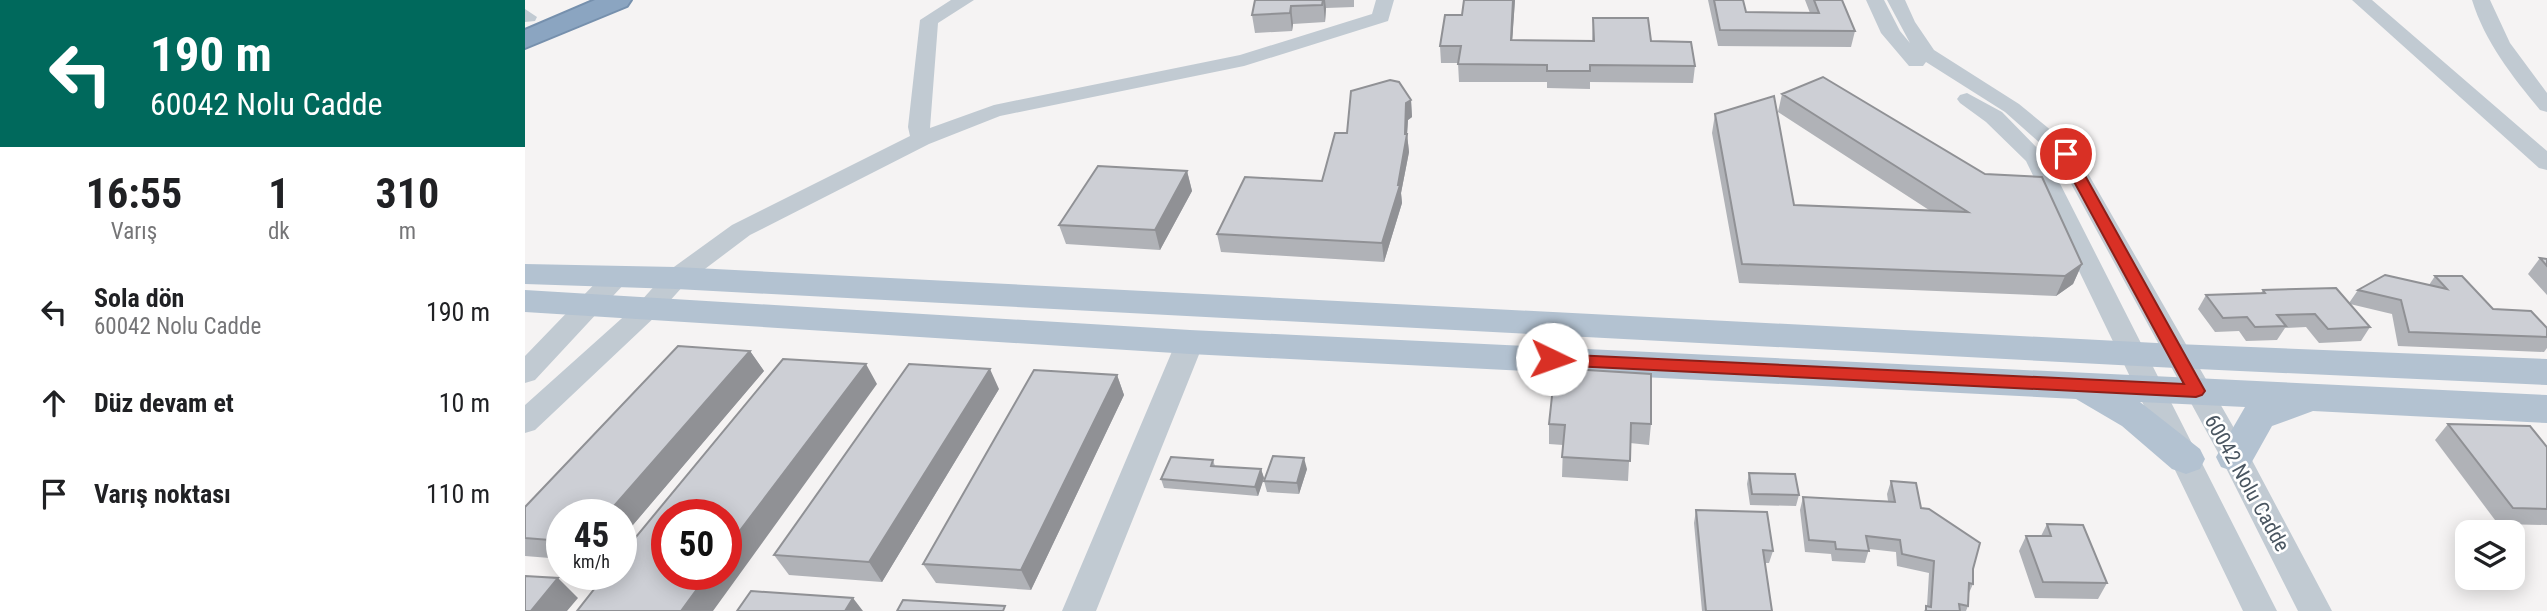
<!DOCTYPE html>
<html lang="tr">
<meta charset="utf-8">
<style>
:root{--surface:#fff;--page:#f6f6f6;--text:#202124;--muted:#757577}
body{margin:0;font-family:"Roboto Condensed",sans-serif;background:var(--page);color:var(--text);height:100vh;display:flex;flex-direction:column;font-size:26px;white-space:nowrap}
*{box-sizing:border-box;margin:0}
p{font-size:23px;color:var(--muted)}
.icon{flex:none;width:38px;height:38px;fill:none;stroke:currentColor;stroke-width:2;stroke-linecap:round;stroke-linejoin:round}
.map{position:relative;flex:1;overflow:hidden}
.details{display:flex;flex-direction:column;background:var(--surface);width:525px}
.details>*{flex:none}
.top-card{background:#00695c;color:#fff;overflow:hidden}
.buttons{position:absolute;left:1930px;top:520px;display:grid;gap:14px}
.buttons a{display:grid;place-items:center;width:70px;height:70px;border-radius:14px;background:var(--surface);box-shadow:0 4px 18px #0003;font-size:35px}
.speed{position:absolute;left:21px;top:499px;display:flex;gap:14px;font-size:35px;font-weight:700;text-align:center}
.speed>*{display:grid;place-content:center;width:91px;height:91px;border-radius:50%;background:var(--surface);box-shadow:0 4px 18px #0003;line-height:1}
.speed small{font-size:18px;font-weight:400}
.speed .limit{border:10px solid #d22;background:#fff;color:#111}
.pin{position:absolute;display:grid;place-items:center;width:60px;height:60px;color:#fff;margin:-30px;border:4px solid #fff;border-radius:50%;box-shadow:0 2px 7px #0007}
.me{position:absolute;width:77px;margin:-38px;rotate:93deg;stroke-linejoin:round;filter:drop-shadow(0 0 5px #0008)}
.turn{display:flex;align-items:center;gap:24px;height:147px;padding:0 35px;font-size:32px}
.turn .icon{width:91px;height:91px;stroke-width:2.5}
.turn b{display:block;font-size:49px;line-height:60px}
.eta{display:flex;justify-content:space-evenly;align-items:center;height:119px;text-align:center}
.eta b{font-size:42px;font-weight:700;line-height:49px}
ul{padding:0;list-style:none}
li{display:flex;align-items:center;gap:21px;height:91px;padding:0 35px}
li div{flex:1}
li b{display:block;font-size:26px}
li em{font-style:normal}
main{display:flex;flex:1;min-height:0}
.map>svg:first-child{display:block}
.lines{fill:none;stroke-linecap:round;stroke-linejoin:round}
.highway-casing{stroke:#7690ad;stroke-width:4}
.minor{fill:#c1cad2;fill-rule:evenodd}
.major{fill:#b3c2d1;fill-rule:evenodd}
.highway{fill:#8ba5c1;fill-rule:evenodd}
.wall{fill:#b0b2b7}
.shaded-wall{fill:#909195}
.building{fill:#cdcfd5;stroke:#909195;stroke-width:2}
.route{fill:#d93025;stroke:#8d1f18;stroke-width:2}
.labels{text-anchor:middle;dominant-baseline:central;stroke-width:5;stroke-linejoin:round;paint-order:stroke}
.street-label{font-size:21px;fill:#4a5661;stroke:#fff}
</style>
<main>
<section class="details">
<div class="top-card">
<div class="turn"><svg class="icon" aria-label="left" viewBox="0 0 24 24"><path d="M17 20v-9H6M10 6l-5 5 5 5"/></svg><div><b>190 m</b>60042 Nolu Cadde</div></div>
</div>
<div class="eta">
<div><b>16:55</b><p>Varış</p></div>
<div><b>1</b><p>dk</p></div>
<div><b>310</b><p>m</p></div>
</div>
<ul>
<li><svg class="icon" aria-label="left" viewBox="0 0 24 24"><path d="M17 20v-9H6M10 6l-5 5 5 5"/></svg><div><b>Sola dön</b><p>60042 Nolu Cadde</p></div><em>190 m</em></li>
<li><svg class="icon" aria-label="ahead" viewBox="0 0 24 24"><path d="M12 20V5M6 11l6-6 6 6"/></svg><div><b>Düz devam et</b></div><em>10 m</em></li>
<li><svg class="icon" aria-label="arrive" viewBox="0 0 24 24"><path d="M6 21V4h12l-3 4 3 4H6"/></svg><div><b>Varış noktası</b></div><em>110 m</em></li>
</ul>
</section>
<div class="map">
<svg width="2022" height="611" viewBox="0 0 2022 611">
<rect width="100%" height="100%" fill="#f5f3f3"/>
<g class="lines">
<defs>
<path id="highway" d="M70 0H106L102 6 0 48V30Z"/>
</defs>
<!-- highway casing -->
<use href="#highway" class="highway-casing"/>
<!-- minor -->
<path class="minor" d="M426 0H449L413 23 405 128 469 105 715 55 847 14 851 0H869L863 21 719 66 475 116 404 144 225 235 160 284 133 314 10 430 0 433V405L115 302 142 272 207 225 385 136 383 127 395 20Z
M1341 0H1359L1375 31 1385 43 1362 0H1380L1390 22 1409 50 1494 104 1549 149 1721 449 1807 611H1773L1696 458 1532 158 1480 112 1401 62 1398 66H1384L1356 33Z
M1827 0H1847L2022 151V170L2014 168Z
M1947 0H1965L1985 43 2022 93V112L2015 110C1987 76 1960 42 1947 0Z
M0 9 12 17 10 21 0 22Z
M1442 93 1477 112 1522 158 1752 611H1718L1501 161 1461 122 1435 103 1432 99 1435 95Z
M92 268 101 270 105 276 101 282 10 380 0 383V356L83 270Z
M665 333 675 335 679 342 571 611H537L651 342 655 335Z"/>
<!-- major -->
<path class="major" d="M0 264 151 267 1651 344 2022 359V385L1651 368 151 289 0 284Z
M0 290 665 330 2022 395V423L1788 411 1747 426 1724 467 1710 472 1696 467 1691 457 1720 407 1615 402 1675 449 1680 459 1675 469 1661 474 1647 469 1597 426 1551 399 665 354 0 312Z"/>
<!-- highway -->
<use href="#highway" class="highway"/>
</g>
<!-- wall -->
<path class="wall" d="M730 0H829V7L801 8 800 22 768 24 767 31 730 33 727 15Z
M990 0 987 40 1067 41 1068 18 1126 41 1170 66 1168 83 1065 82V89L1022 88V82H934L933 63H916L915 46 937 15Z
M1183 0H1218L1221 12 1285 13 1280 0H1317L1330 31 1326 47 1193 46Z
M1257 94 1557 264 1548 284 1531 296 1214 283 1187 133 1190 114 1269 205 1404 210 1253 112Z
M886 100 887 117 883 120 882 134 884 152 876 193 877 203 859 262 696 252 692 234 797 181 822 133Z
M662 171 667 191 635 250 541 244 534 225Z
M2015 258 2022 259V295L2003 274Z
M1910 276 1968 309 2022 328V348L2019 352 1873 346 1867 314 1825 304 1845 327 1836 341 1794 343 1781 327 1760 328 1752 340 1721 341 1714 331 1690 332 1673 309 1681 295 1736 293 1738 290 1824 303 1833 290 1904 285Z
M225 351 239 371 96 539V514H37V559L0 556V507Z
M1126 374V424L1124 445 1105 443 1103 481 1037 477 1038 445 1024 444V424Z
M592 375 599 395 506 590 411 583 398 564Z
M474 389 357 582 264 575 249 555Z
M1923 424 2022 447V525L1973 524 1910 440Z
M688 460 690 466 736 469 739 478 733 496 639 488 636 479Z
M782 469 774 494 742 492 739 481Z
M1224 473 1274 495 1271 506 1225 505 1222 484Z
M1366 481 1396 508 1448 569V584L1444 593 1443 606 1441 611H1399L1402 606 1404 573 1372 566 1371 552 1344 549 1340 563 1307 561 1306 554 1280 552 1275 510 1278 497 1363 501 1362 494Z
M1171 510 1248 551 1244 563H1240L1247 611H1177L1169 523Z
M1522 524 1582 583 1573 599 1510 598 1494 551 1501 536H1516Z"/>
<!-- shaded-wall -->
<path class="shaded-wall" d="M798 0H800L801 8 800 22Z
M988 0H990L986 58V40Z
M766 6 768 24 767 31 765 13Z
M886 100 887 117 883 120 882 135V134L884 152 876 193 877 203 859 262 857 243 880 134 881 103Z
M662 171 667 191 635 250 630 230Z
M1557 264 1548 284 1531 296 1540 276Z
M225 351 239 371 96 539V514H82Z
M341 364 352 384 188 611H156L183 574H201V549Z
M465 369 474 389 357 582 344 562Z
M592 375 599 395 506 590 496 570Z
M779 458 782 469 774 494 772 483Z
M736 469 739 478 733 496 730 487Z
M33 578 53 598 42 611H6Z
M328 598 338 611H320Z"/>
<!-- building -->
<path class="building" d="M730 0H798L797 5 766 6 765 13 727 15Z
M939 0H988L986 40 1069 41 1068 18H1123L1126 41 1166 42 1170 66 1065 65V71H1022V65L933 64 936 46H915L920 15H937Z
M1189 0H1218L1221 12 1294 13 1289 0H1317L1330 31 1195 30Z
M1298 77 1460 174 1517 177 1557 264 1540 276 1217 264 1190 114 1249 96 1269 205 1443 212 1257 94Z
M865 80 874 82 886 100 881 103 880 134H882L873 185H875L857 243 692 234 720 177 797 181 810 133H822L826 91Z
M573 166 662 171 630 230 534 225Z
M2015 258 2022 259V266Z
M1860 275 1922 289 1910 276H1937L1968 309 2006 311 2022 328V337L1884 332 1876 300 1833 290Z
M1811 288 1845 327 1803 329 1790 314 1752 315 1761 326 1730 327 1722 317 1698 318 1681 295 1740 293 1738 290Z
M153 346 225 351 82 514H37V541L0 538V507Z
M258 359 341 364 201 549V514H142V574H183L156 611H52L81 574H96V555Z
M384 364 465 369 344 562 249 555Z
M1030 368 1126 374V424L1106 423 1105 461 1037 457 1040 425 1024 424Z
M509 370 592 375 496 570 398 564Z
M1923 424 2005 426 2022 447V509L1988 508Z
M748 456 779 458 772 483 739 481Z
M646 457 688 460 686 466 736 469 730 487 636 479Z
M1224 473 1270 474 1274 495 1227 494Z
M1366 481 1391 483 1396 508 1404 509 1455 543 1448 569V584L1444 583 1443 606 1434 604 1435 611H1401V606L1406 607 1409 561 1377 554 1375 540 1341 536 1344 551 1311 549 1310 542 1284 540 1278 497 1370 502Z
M1171 510 1242 512 1248 551 1238 550 1247 611H1181Z
M1522 524 1558 525 1582 583 1518 582 1501 536H1526Z
M0 576 33 578 6 611H0Z
M226 591 328 598 320 611H212Z
M378 600 480 606 478 611H372Z"/>
<!-- route -->
<path class="route" d="M1541 150 1548 154 1680 391 1677 395 1671 397 1027 365 1019 359 1027 354 1659 384 1534 154Z"/>
<g class="labels">
<!-- street labels -->
<g class="street-label">
<text transform="translate(1722 483) rotate(61)">60042 Nolu Cadde</text>
</g>
</g>
</svg>
<div class="buttons">
<a><svg class="icon" aria-label="layers" viewBox="0 0 24 24"><path d="M12 4l9 5-9 5-9-5zM3 14l9 5 9-5"/></svg></a>
</div>
<div class="speed"><div>45<small>km/h</small></div><div class="limit">50</div></div>
<div class="pin" style="left:1541px;top:154px;background:#d93025"><svg class="icon" aria-label="arrive" viewBox="0 0 24 24"><path d="M6 21V4h12l-3 4 3 4H6"/></svg></div>
<svg class="me" style="left:1027px;top:359px" viewBox="-20 -20 40 40"><circle r="19" fill="#fff"/><path d="M0-13L10 11 0 6-10 11z" fill="#d93025"/></svg>
</div>
</main>
